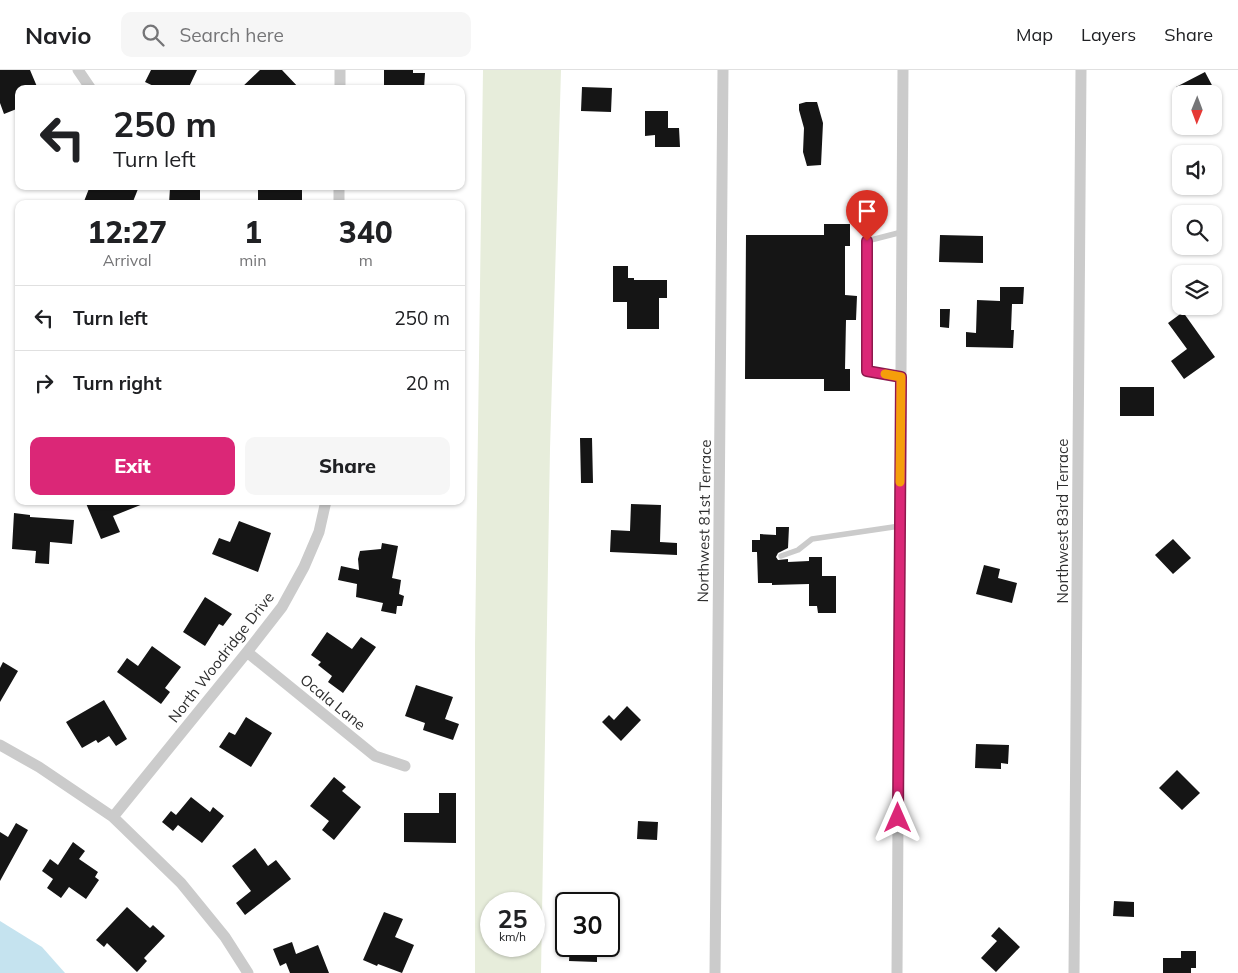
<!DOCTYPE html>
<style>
:root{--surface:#fff;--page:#f6f6f6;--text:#202124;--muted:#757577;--line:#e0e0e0;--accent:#db2777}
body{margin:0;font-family:Mulish,sans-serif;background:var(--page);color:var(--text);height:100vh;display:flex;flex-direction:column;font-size:19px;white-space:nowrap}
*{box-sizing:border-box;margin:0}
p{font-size:16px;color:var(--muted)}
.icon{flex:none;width:28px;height:28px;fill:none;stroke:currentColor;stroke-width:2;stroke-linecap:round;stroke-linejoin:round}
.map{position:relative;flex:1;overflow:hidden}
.panel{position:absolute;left:15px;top:130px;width:450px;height:305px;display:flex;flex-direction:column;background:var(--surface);border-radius:10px;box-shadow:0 1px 4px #0004}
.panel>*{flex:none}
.banner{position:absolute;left:15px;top:15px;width:450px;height:105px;border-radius:10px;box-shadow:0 1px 4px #0004;background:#fff;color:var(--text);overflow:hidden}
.needle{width:32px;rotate:181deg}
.buttons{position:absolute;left:1172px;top:15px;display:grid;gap:10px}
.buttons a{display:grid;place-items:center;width:50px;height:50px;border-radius:10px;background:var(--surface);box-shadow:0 1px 4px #0004;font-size:25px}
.speed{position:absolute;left:480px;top:822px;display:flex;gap:10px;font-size:25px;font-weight:700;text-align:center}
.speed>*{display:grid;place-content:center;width:65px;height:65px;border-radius:50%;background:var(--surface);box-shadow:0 1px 4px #0004;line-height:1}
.speed small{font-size:12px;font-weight:400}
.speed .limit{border:2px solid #111;border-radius:8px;background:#fff;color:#111}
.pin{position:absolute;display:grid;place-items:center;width:42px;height:42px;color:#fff;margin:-51px -21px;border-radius:50% 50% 50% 0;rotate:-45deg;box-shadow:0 0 5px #0007}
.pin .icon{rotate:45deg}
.me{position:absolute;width:55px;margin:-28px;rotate:0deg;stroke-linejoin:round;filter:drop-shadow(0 0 4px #0008)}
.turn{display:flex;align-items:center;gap:18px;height:105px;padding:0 15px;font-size:22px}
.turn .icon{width:65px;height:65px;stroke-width:2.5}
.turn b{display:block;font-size:35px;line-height:42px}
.eta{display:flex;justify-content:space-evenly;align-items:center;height:85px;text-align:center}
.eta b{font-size:30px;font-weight:800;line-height:35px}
.action{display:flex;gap:10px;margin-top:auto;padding:10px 15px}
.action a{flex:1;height:58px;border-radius:10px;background:var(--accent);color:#fff;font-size:20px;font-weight:800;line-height:58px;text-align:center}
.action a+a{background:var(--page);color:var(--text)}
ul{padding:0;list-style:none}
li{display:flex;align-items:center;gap:15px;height:65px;padding:0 15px;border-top:1px solid var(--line)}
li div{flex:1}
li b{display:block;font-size:19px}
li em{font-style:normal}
header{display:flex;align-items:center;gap:30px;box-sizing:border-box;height:70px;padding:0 25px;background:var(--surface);border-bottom:1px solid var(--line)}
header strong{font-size:24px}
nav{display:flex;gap:28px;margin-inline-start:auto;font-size:18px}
.search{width:350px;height:45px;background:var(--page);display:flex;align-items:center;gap:12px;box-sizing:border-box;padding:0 18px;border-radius:10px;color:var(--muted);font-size:19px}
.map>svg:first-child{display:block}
.green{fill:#e7eddb;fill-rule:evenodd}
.water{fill:#c5e3ef}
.building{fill:#151515}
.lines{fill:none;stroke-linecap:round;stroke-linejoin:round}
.lane{stroke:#cbcbcb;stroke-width:5.5}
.street{stroke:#cbcbcb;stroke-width:11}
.route-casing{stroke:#8e194d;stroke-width:12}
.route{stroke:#db2777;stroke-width:9}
.slow{stroke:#f59e0b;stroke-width:9}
.labels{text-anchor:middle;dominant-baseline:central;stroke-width:5;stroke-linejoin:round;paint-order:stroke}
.street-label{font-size:15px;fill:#2e2e2e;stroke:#fff}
</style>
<header>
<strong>Navio</strong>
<div class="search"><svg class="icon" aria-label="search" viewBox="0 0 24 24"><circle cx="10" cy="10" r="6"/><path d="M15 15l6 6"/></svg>Search here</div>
<nav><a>Map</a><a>Layers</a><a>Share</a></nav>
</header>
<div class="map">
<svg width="1238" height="903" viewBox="0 0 1238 903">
<rect width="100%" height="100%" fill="#fff"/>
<!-- green -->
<path class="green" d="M483 0H561L550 379 541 903H475V575ZM491 834H534V876H491Z"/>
<!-- water -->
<path class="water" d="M0 851 42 877 65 903H0Z"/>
<!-- building -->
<path class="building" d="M0 0H30L38 19H19V38L4 44 0 33Z
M151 0H197L188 19H160L145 12Z
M260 0H282L300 19H240Z
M384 0H413V3H425L424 19H384Z
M1205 2 1214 19 1206 24H1179L1176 17Z
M582 17 612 18 611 42 581 41Z
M806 32H817L823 53 821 95 807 96 803 82 804 58 799 40V34Z
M645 41H668V58H679L680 77H655V65L645 66Z
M90 116H112L123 120 124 116H130L138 119 132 134H83Z
M258 116H302V134H258Z
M170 118H200V134H169Z
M824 154H850V176H845V225L857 226 856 250H846L845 299H850V321H824V309H745L746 165H824Z
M940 165 983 166V193L939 192Z
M613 196H628V208H634V210H667V228H659V259H627V232H613Z
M1000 217H1024L1023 234H1012L1011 260H1014L1013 278 966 277V262L976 263 977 230 1000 231Z
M940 239H950L949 258 940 257Z
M1183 242 1215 287 1184 309 1171 291 1187 279 1168 253Z
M1120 317H1154V346H1120Z
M580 368H592L593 413H581Z
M85 431H148V432L113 446 120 462 101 469Z
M631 434 661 435 660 472 677 473V485L610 482 611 460 630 461Z
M14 443 30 445V447L74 450 72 474 50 472 49 494 35 493 36 481 12 479Z
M239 451 271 463 258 502 212 484 219 468 230 472Z
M776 457H789L788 478 778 483 776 487 778 490 788 489V492L809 491V487H822V506H836V543H818L817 536H809V514L772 515V513H758L757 482H752V470H760V464L776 465Z
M1173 469 1191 488 1173 504 1155 485Z
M382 473 398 476 392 508 401 510 399 524 404 526 402 536H397L396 544 381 541 383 533 356 527 357 514 338 510 341 496 359 500 358 489 360 481 381 479Z
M984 495 1000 499 998 508 1017 513 1012 533 976 524Z
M205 527 232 544 223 556 219 554 205 576 183 562Z
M327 562 352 579 361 567 376 577 343 623 328 612 332 606 318 595 321 592 311 585Z
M152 576 181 597 165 618 170 622 161 634 117 602 127 588 138 596Z
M3 592 18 601 0 632V598Z
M416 615 453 627 445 649 459 654 453 670 423 660 425 653 405 646Z
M104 630 127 669 116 676 109 666 98 673 96 670 82 678 66 652Z
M627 636 641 650 621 671 602 652 609 645 614 650Z
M246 647 272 663 251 697 219 677 229 662 235 665Z
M976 674 1009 675 1008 694 1001 693V699L975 698Z
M1177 700 1200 723 1182 740 1159 718Z
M334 707 346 717 342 721 361 737 334 770 322 760 329 751 310 736Z
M439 723H456V773L404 772V743H439Z
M191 727 210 742 213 737 224 746 202 773 178 755 173 761 162 752 171 741 176 745Z
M638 751 658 752 657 770 637 769Z
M16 753 28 760 0 811V762L8 767Z
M73 772 85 781 79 789 98 802 95 807 99 810 86 829 69 817 61 828 47 818 53 809 42 801 50 789 58 795Z
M255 778 268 796 276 790 291 809 245 845 236 833 251 821 232 796Z
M1114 831 1134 832V847L1113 846Z
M127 837 150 858 153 855 165 866 144 888 147 891 137 902 107 873 104 877 96 870Z
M384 842 403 849 395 867 414 875 402 903 378 894 377 896 363 890Z
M999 857 1020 877 996 902 981 888 997 871 991 866Z
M292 872 296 884 318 875 329 903H290L286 893 280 896 273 879Z
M570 876H597V892L569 891Z
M1181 881H1196V898H1191V903H1163V888H1181Z"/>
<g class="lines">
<!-- lane -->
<path class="lane" d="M901 307 867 301V171L902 162
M781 486 798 480 812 469 900 456"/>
<!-- street -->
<path class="street" d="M78 0 91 19
M340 19V0
M339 134V116
M247 582 375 686 405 696
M0 675 39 697 113 747 181 813 225 867 248 903
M113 747 247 582 282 537 304 497 319 462 326 431
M715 903 723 0
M897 903 903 0
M1074 903 1081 0"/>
</g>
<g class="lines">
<defs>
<path id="route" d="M867 171V301L901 307 898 748"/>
</defs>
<!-- route casing -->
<use href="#route" class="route-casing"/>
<!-- route -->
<use href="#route" class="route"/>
<!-- slow -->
<path class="slow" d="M885 304 901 307 900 412"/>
</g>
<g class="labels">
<!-- street labels -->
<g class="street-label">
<text transform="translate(704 451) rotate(-89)">Northwest 81st Terrace</text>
<text transform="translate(1062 451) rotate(-90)">Northwest 83rd Terrace</text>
<text transform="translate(221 587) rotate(-52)">North Woodridge Drive</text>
<text transform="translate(333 632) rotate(39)">Ocala Lane</text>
</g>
</g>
</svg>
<div class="buttons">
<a><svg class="needle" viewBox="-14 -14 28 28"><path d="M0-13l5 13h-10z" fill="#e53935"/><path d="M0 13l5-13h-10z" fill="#757577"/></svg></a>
<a><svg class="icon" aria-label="sound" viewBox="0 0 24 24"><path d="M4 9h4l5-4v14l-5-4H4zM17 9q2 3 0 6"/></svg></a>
<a><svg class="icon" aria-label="search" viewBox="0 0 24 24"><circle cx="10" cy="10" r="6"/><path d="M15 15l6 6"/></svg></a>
<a><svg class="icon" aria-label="layers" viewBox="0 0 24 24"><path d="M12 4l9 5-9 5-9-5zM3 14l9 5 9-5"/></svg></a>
</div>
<div class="speed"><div>25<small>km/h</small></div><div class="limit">30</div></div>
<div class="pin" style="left:867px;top:171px;background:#d93025"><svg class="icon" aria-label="arrive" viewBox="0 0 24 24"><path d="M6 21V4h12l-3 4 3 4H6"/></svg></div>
<svg class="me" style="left:898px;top:748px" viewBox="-20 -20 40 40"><path d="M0-17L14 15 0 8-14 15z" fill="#db2777" stroke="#fff" stroke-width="4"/></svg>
<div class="banner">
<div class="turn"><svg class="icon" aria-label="left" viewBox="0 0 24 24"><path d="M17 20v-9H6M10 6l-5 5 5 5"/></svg><div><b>250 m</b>Turn left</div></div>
</div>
<section class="panel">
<div class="eta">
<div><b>12:27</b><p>Arrival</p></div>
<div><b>1</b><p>min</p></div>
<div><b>340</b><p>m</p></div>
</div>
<ul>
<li><svg class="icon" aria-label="left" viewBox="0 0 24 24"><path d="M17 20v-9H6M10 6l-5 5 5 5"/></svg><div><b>Turn left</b></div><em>250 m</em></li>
<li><svg class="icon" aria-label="right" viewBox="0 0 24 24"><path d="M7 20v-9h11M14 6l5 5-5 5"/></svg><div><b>Turn right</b></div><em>20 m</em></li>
</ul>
<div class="action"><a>Exit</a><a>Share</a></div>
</section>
</div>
